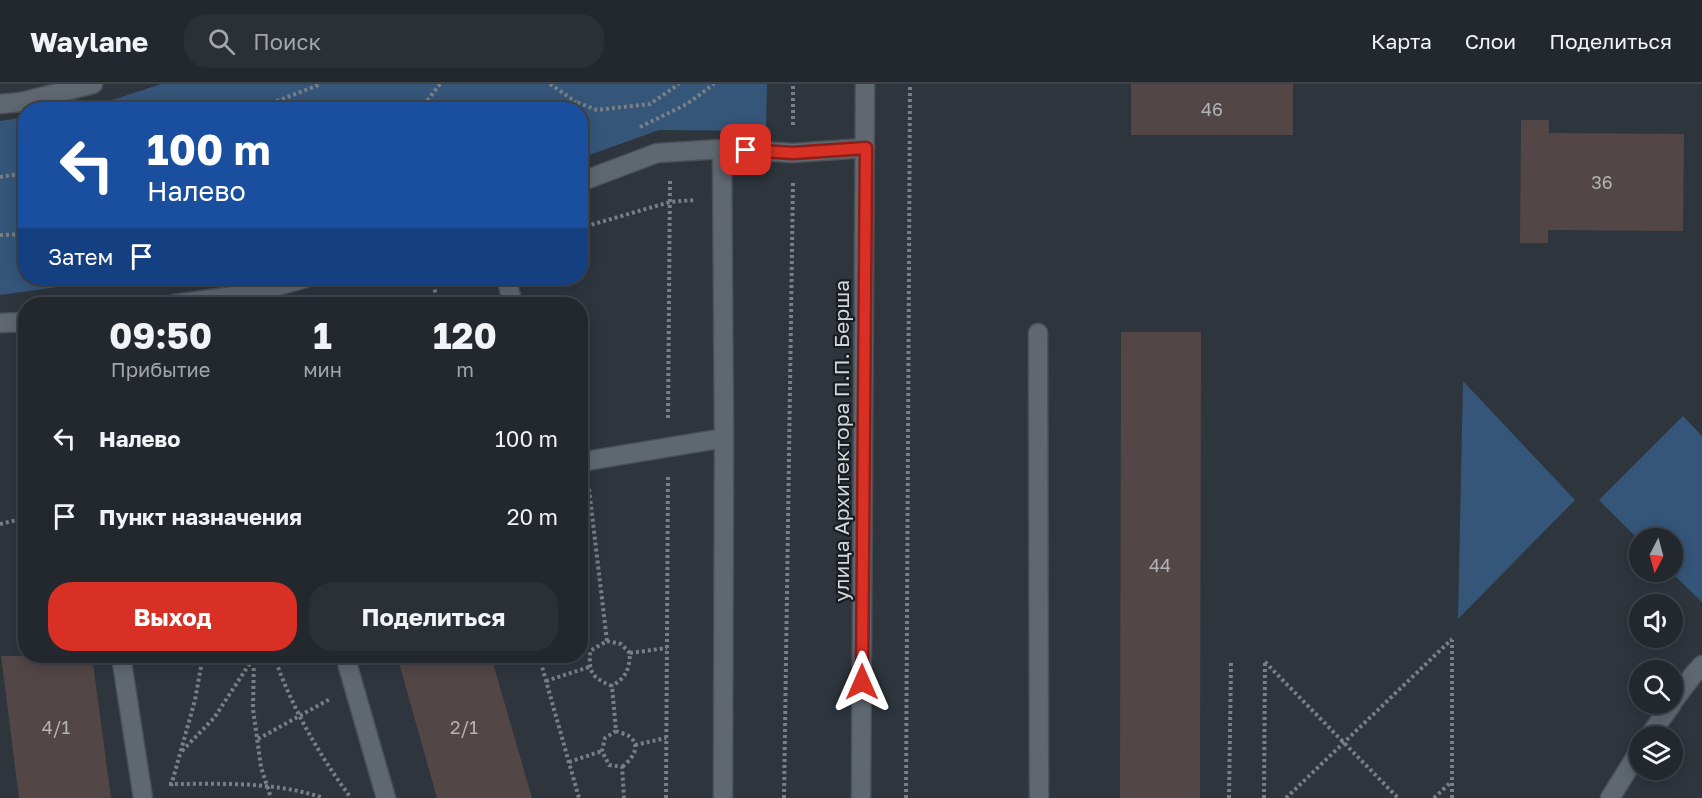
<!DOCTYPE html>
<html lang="ru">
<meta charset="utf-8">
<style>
:root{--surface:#22282e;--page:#2a3036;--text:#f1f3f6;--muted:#a2a6aa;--line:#3f444a;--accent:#d93025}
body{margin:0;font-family:"Golos Text",sans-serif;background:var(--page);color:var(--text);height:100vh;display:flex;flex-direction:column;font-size:22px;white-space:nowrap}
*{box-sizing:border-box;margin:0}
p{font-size:20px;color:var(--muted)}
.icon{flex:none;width:33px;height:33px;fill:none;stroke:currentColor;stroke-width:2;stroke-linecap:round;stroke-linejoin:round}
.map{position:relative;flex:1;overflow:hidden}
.side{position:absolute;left:18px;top:213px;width:570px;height:366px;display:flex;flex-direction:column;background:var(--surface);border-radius:24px;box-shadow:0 3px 15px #0003,0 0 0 2px var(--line)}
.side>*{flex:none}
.guide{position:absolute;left:18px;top:18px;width:570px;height:183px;border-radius:24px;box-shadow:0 3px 15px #0003,0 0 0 2px var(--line);background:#1a4fa0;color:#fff;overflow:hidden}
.needle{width:39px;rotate:186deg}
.tools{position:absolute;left:1629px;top:444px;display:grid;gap:12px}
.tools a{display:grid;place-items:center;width:54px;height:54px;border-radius:50%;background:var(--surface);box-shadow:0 3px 15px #0003,0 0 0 2px var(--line);font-size:30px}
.pin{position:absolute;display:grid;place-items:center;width:51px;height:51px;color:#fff;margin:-26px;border-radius:12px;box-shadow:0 3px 9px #0006}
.me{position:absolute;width:66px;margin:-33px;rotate:0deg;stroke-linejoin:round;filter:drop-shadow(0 0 4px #0008)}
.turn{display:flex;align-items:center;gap:21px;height:126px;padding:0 30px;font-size:27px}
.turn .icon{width:78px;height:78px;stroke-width:2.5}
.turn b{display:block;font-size:42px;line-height:51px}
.then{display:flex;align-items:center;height:57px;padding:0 30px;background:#0003;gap:12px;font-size:22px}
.eta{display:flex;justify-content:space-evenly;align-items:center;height:102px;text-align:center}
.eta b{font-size:36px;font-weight:700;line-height:42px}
.button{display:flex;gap:12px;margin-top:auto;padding:12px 30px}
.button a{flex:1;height:69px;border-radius:24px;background:var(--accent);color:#fff;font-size:24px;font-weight:700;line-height:69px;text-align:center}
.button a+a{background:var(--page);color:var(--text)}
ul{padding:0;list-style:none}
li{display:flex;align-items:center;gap:18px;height:78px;padding:0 30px}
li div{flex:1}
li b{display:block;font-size:22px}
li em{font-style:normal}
header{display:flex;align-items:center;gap:36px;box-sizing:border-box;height:84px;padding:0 30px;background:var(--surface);border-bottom:2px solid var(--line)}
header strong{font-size:28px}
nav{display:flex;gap:33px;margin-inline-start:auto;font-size:21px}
.search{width:420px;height:54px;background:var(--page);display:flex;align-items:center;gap:15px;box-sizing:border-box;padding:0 21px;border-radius:24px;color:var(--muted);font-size:22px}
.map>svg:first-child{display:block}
.green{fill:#355679}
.building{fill:#534647}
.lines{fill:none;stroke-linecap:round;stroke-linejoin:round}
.minor-casing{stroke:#4b5158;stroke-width:21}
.path{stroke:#787f85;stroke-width:4;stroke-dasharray:3 3;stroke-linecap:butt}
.minor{stroke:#5f6770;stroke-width:18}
.route-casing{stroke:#8d1f18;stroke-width:15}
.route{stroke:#d93025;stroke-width:10}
.labels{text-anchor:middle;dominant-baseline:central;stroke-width:4.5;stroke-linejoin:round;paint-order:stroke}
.number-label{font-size:18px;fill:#b2b3b7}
.street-label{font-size:21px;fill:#d2d7dc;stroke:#191c20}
</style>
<header>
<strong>Waylane</strong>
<div class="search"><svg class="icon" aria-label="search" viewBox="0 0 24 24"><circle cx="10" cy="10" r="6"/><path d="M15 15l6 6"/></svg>Поиск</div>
<nav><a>Карта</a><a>Слои</a><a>Поделиться</a></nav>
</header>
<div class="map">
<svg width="1702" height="714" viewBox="0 0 1702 714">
<rect width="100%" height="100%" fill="#2e353d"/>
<!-- green -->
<path class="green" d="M161 0H767L766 47 659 46 581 74 580 26 75 25 88 24Z
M25 33 26 194H122L0 211V37Z
M1463 297 1575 416 1458 535Z
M1683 332 1702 352V518L1671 488H1672V454H1640L1639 456 1599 416Z"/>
<!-- building -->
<path class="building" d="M1131 0H1293V51H1131Z
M1521 36H1549V49L1684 50 1683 147 1548 146V159H1520Z
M1121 248H1201L1200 714H1120Z
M1 572H92L111 714H19Z
M397 572H491L532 714H437Z"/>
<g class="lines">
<defs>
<path id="minor" d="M0 20 21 18 93 0
M722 65 724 354 723 714
M580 98 657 69 722 65 793 69 865 64
M506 194 513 220
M175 220 249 210 306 194
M0 239 26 238
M1038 249 1039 714
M580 378 724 354
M121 572 143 714
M345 572 386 714
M1672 619 1693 591 1702 581
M1649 652 1672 620
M861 714 865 0
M1610 714 1640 666"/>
</defs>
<!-- minor casing -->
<use href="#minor" class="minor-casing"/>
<!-- path -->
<path class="path" d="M550 0 576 18
M254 26 321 0
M420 26 440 0
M555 26 576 18 597 26 650 20 679 0
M793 41V0
M640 43 687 20 714 0
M0 93 26 89
M580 144 670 118 695 116
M0 151 26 150
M431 194 439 220
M668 334 670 96
M589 405 607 557 590 567C589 589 591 593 612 602L616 647 605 654 602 667 609 681 622 683 624 714
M0 440 26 434
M607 557 621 560 630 569C629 587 626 593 612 602
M630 569 667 564
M254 572 253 625 261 683 271 714
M274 572C291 622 319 671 351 714
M539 572 579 714
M1265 578 1398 714
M546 597 589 583
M616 647C620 649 627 650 630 653 642 663 631 676 622 683
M258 655 330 615
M635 661 666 654
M182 667 214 634 254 573
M569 678 602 667
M169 700C220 700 275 697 323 714
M171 702 195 616 203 572
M666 714 668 390
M784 714 793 97
M906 714 910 0
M1229 714 1231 579
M1264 714 1265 578
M1286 714 1452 555
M1434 714 1451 698
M1452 714V556"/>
<!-- minor -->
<use href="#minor" class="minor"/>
</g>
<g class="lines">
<defs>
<path id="route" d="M746 66 793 69 866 64 862 598"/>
</defs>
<!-- route casing -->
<use href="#route" class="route-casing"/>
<!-- route -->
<use href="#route" class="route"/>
</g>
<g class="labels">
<!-- number labels -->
<g class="number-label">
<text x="1212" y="25">46</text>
<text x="1602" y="98">36</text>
<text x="1160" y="481">44</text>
<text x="56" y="643">4/1</text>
<text x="464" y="643">2/1</text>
</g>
<!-- street labels -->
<g class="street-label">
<text transform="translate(841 357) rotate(-90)">улица Архитектора П.П. Берша</text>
</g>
</g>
</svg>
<div class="tools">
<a><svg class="needle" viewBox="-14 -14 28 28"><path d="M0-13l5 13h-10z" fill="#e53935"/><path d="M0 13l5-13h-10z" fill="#a2a6aa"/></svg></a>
<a><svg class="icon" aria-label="sound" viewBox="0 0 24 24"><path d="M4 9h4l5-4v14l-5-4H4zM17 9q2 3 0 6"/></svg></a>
<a><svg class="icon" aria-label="search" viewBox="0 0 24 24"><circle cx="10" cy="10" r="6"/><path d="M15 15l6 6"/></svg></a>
<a><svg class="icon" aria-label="layers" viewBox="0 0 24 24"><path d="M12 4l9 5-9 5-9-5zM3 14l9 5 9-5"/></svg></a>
</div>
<div class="pin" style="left:746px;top:66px;background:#d93025"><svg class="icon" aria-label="arrive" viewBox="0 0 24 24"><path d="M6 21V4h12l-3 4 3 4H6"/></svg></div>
<svg class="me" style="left:862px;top:598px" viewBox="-20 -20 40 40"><path d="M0-17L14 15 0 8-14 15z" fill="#d93025" stroke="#fff" stroke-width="4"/></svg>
<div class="guide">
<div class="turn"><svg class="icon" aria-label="left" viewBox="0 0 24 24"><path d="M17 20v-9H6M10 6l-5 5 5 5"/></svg><div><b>100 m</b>Налево</div></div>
<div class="then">Затем<svg class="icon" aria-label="arrive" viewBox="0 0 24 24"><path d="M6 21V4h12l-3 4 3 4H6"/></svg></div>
</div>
<section class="side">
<div class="eta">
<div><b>09:50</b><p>Прибытие</p></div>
<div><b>1</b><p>мин</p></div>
<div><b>120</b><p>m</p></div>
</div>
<ul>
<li><svg class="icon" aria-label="left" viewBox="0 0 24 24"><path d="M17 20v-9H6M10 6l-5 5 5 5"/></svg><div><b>Налево</b></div><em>100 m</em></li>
<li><svg class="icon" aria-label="arrive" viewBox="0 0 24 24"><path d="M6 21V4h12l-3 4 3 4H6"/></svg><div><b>Пункт назначения</b></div><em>20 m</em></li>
</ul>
<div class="button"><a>Выход</a><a>Поделиться</a></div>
</section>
</div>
